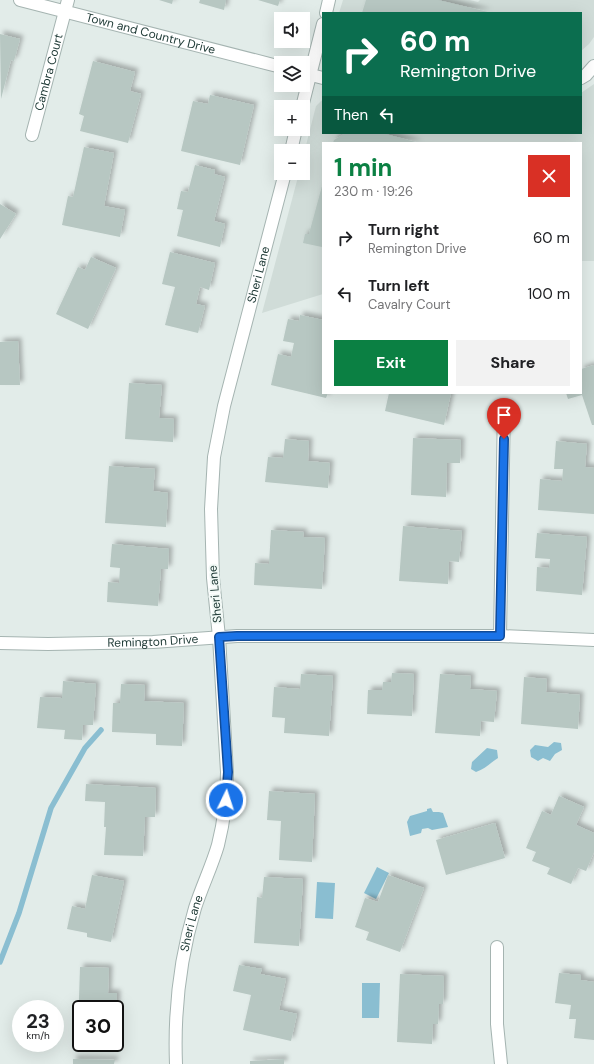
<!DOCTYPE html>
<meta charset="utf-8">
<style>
:root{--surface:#fff;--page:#f2f2f2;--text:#202124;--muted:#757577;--accent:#0b8043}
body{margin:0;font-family:"DM Sans",sans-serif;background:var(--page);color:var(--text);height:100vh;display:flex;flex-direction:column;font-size:15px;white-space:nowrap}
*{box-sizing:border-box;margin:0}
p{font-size:13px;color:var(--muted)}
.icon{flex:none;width:22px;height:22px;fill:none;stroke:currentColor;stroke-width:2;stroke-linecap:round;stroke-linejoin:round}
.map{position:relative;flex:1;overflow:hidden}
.details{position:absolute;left:322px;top:142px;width:260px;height:252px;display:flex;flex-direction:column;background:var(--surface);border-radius:0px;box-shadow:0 4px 16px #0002}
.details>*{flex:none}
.top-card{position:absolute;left:322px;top:12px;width:260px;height:122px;border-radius:0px;box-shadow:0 4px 16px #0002;background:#0b6e4f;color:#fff;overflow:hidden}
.tools{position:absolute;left:274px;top:12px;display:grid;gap:8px}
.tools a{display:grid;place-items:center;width:36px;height:36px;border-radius:0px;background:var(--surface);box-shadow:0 4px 16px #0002;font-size:20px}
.speed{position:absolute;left:12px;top:1000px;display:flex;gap:8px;font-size:20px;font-weight:700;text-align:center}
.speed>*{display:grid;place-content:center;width:52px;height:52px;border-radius:50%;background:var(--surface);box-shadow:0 4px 16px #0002;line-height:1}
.speed small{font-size:10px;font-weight:400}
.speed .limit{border:2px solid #111;border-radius:6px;background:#fff;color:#111}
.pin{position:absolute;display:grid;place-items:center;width:34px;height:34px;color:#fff;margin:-41px -17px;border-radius:50% 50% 50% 0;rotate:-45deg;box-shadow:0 0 4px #0007}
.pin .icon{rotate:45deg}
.me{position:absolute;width:44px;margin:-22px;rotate:4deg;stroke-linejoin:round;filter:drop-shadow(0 0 3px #0008)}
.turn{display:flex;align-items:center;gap:14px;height:84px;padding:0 12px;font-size:18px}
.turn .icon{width:52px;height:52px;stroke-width:2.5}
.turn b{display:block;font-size:28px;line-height:34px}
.then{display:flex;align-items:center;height:38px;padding:0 12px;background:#0003;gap:8px;font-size:15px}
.round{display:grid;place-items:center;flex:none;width:42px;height:42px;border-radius:0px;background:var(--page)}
.overview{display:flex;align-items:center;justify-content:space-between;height:68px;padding:0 12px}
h1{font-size:24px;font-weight:700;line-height:30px;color:var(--accent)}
.action{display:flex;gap:8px;margin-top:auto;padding:8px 12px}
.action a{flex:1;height:46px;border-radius:0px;background:var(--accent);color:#fff;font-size:16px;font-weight:700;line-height:46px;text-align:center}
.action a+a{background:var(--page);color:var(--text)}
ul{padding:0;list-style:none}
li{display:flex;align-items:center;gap:12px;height:56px;padding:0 12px}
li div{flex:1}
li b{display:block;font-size:15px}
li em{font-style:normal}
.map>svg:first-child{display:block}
.built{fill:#d0dcd8}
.water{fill:#8abed1}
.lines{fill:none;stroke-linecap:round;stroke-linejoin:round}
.stream{stroke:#8abed1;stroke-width:5.5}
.building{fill:#b7c7c2;filter:url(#shadow)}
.street-casing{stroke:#a5b4b1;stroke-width:14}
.street{stroke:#fff;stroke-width:12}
.route-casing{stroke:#114b97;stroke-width:10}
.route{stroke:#1a73e8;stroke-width:7}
.labels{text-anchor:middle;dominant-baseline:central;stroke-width:4;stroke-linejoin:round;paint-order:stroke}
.street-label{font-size:12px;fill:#223d39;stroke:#f2f9f6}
</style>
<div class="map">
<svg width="594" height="1064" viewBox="0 0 594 1064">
<defs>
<filter id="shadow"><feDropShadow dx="3.5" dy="-3.5" stdDeviation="2" flood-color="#0004"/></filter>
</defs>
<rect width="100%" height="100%" fill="#e2ece9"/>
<!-- built -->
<path class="built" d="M343 0H470L478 2 480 0H594V37L589 44 581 51V13H339Z
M594 84V261H581V143H323V294L262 313 299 173H303V157L316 106 321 101 323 100V133H581V93Z"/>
<!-- water -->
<path class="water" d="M554 742 561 743 562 750 555 754 550 761 543 758 538 761 531 757 530 750 535 745 548 747Z
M487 748 497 750 498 758C490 763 485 769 476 772L471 769 472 762Z
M431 808 433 812H439L443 813 448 827 432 830 428 828 422 829 421 833 410 836 407 822 410 816 427 811V809Z
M377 867 389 873 376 899 364 893Z
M317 882 335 883 333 919 315 918Z
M362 983H380L379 1018H362Z"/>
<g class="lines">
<!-- stream -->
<path class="stream" d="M0 962 19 913 51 808 85 748 101 730"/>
</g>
<!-- building -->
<path class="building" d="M159 0H173L172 4Z
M200 0H226L224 10 199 3Z
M258 0H280L278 6Z
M366 0H438L488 12 362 13Z
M0 34 20 39 14 61 11 60 1 99Z
M93 61 135 72 130 91 141 94 128 143 80 131 84 116 79 114Z
M210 95 254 105 240 165 181 151 193 101 208 104Z
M346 133H382L419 143H333L334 140Z
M84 147 114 153 104 206 125 210 120 237 62 225 68 196 73 197Z
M195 165 215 170 214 174 225 177 214 221 225 224 220 247 177 236 183 210 177 209 181 191 188 192Z
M322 186 323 247H322L303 243 305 234H309Z
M0 204 16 214 0 239Z
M170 252 215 263 209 290 200 287 196 304 205 306 198 333 165 325 175 287 162 284Z
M91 257 116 268 88 329 56 314 78 267 85 270Z
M300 315 323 320V393H328L326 398 271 385 278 354 291 357 294 343 283 341 288 319 299 321Z
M18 341 20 385H0V342Z
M594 365V425H592L582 395 568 399 566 393H581V369Z
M129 383 162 385 159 418 174 419 173 442 125 439Z
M389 393H451L444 425 385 411Z
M413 438 461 440 460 463H447L446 497 411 495Z
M285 439 309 441 308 461 330 463 328 488 265 482 268 457 283 458Z
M556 441 587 444 585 467 594 468V514L538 510 540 479 562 481 563 469H554Z
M109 466 155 469 153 491 168 493 166 527 105 523Z
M403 526 462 531 459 562 449 561 448 584 399 581Z
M271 530 304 532 303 537 325 538 322 589 254 585 255 563 269 564Z
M537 533 587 537 582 595 536 591 537 567 549 568 550 559 535 558Z
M112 544 169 549 168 569H161L158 606 107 602 108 582 119 583 120 568 110 567Z
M392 673 414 674 412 716 367 714 368 690H382L383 682H391Z
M301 674 333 676 329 736 284 733 285 718 272 717 274 687 300 689Z
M440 674 471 676 470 689 497 691 494 722 481 721 480 736 435 733Z
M524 677 547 679 546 692 580 695 578 729 521 724Z
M63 681 96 684 93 725H83L82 740 64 739 65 730 37 728 40 697 62 698Z
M121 684 145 685 144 701 184 703 182 746 156 745V734L112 732 113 703H120Z
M86 784 156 788 155 817H145L143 856 104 855 106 827H104L105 802 85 801Z
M269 791 315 794 312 862 279 860 281 821 267 820Z
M559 796 584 807 576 825 594 833V852L586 871 578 868 571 884 547 874 550 868 532 861 536 852 526 848 542 811 551 815Z
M495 823 505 858 446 875 436 840Z
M92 875 124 881 111 942 87 937V933L67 929 72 906 85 909Z
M388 875 424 888 400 952 366 940 369 932 355 927 365 898 378 902Z
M264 877 303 879 299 946 254 943 257 897 262 898Z
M239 965 262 969 260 974 286 979 279 1010 297 1014 291 1041 243 1030 251 995 233 991Z
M80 967 109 968 108 993H117L116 1017H115V1009H81V1030H78Z
M559 973 581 975V980L594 982V1040L574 1038 576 1019H569L571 1005 555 1003Z
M400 974 444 976 443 1004H439L438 1024H433L432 1044 397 1042Z
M73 1059 115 1060 114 1064H73Z
M284 1059V1064H250V1061Z"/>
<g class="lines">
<defs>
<g id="street">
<path id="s1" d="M20 0 281 67"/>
<path d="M326 13 329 0"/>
<path d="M303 73 323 78"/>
<path d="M581 78 586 75 594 66"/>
<path d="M302 107 323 24"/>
<path id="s2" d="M32 135 68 0"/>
<path d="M291 151 296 129"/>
<path d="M500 636 504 407"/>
<path id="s3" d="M0 643 48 644 153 642 237 636H500L594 640"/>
<path d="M497 947V1024L501 1064"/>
<path id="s4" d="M176 1064C174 1012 180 958 195 908 202 886 212 866 218 845 224 821 227 796 227 772L219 637 213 578 211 509 214 457 224 406 285 173"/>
</g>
</defs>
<!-- street casing -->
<use href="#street" class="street-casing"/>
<!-- street -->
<use href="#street" class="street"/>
</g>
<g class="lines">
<defs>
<path id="route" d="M226 800 228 772 219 637 237 636H500L504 439"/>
</defs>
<!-- route casing -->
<use href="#route" class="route-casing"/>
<!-- route -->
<use href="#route" class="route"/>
</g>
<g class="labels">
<!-- street labels -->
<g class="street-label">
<text stroke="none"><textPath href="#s1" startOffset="135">Town and Country Drive</textPath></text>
<text stroke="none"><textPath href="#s2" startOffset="65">Cambra Court</textPath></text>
<text stroke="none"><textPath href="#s4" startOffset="802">Sheri Lane</textPath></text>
<text transform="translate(215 594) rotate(-95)">Sheri Lane</text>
<text stroke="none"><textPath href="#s3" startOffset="153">Remington Drive</textPath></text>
<text stroke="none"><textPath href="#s4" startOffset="142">Sheri Lane</textPath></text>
</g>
</g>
</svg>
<div class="tools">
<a><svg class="icon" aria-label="sound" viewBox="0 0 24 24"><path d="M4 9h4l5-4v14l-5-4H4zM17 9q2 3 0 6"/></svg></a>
<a><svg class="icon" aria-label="layers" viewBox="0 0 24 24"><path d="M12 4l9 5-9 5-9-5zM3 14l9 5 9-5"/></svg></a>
<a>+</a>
<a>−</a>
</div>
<div class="speed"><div>23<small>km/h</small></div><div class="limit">30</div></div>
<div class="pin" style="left:504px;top:439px;background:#d93025"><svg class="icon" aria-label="arrive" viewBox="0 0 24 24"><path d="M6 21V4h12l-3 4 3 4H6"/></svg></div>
<svg class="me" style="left:226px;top:800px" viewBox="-20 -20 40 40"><circle r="17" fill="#1a73e8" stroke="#fff" stroke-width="3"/><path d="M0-11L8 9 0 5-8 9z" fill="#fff"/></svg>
<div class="top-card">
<div class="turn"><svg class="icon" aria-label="right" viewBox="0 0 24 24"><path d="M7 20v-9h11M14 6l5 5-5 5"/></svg><div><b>60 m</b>Remington Drive</div></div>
<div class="then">Then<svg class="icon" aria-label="left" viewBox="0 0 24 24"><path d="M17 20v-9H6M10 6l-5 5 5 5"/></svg></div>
</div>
<section class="details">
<div class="overview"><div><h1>1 min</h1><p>230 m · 19:26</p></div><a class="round" style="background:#d93025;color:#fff"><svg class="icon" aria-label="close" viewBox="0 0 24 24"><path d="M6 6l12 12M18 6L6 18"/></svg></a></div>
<ul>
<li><svg class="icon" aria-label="right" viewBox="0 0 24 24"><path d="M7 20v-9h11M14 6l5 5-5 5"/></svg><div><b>Turn right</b><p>Remington Drive</p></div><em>60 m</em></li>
<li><svg class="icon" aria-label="left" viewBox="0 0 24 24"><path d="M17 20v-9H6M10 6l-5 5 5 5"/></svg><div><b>Turn left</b><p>Cavalry Court</p></div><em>100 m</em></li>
</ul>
<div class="action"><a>Exit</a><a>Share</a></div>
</section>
</div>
